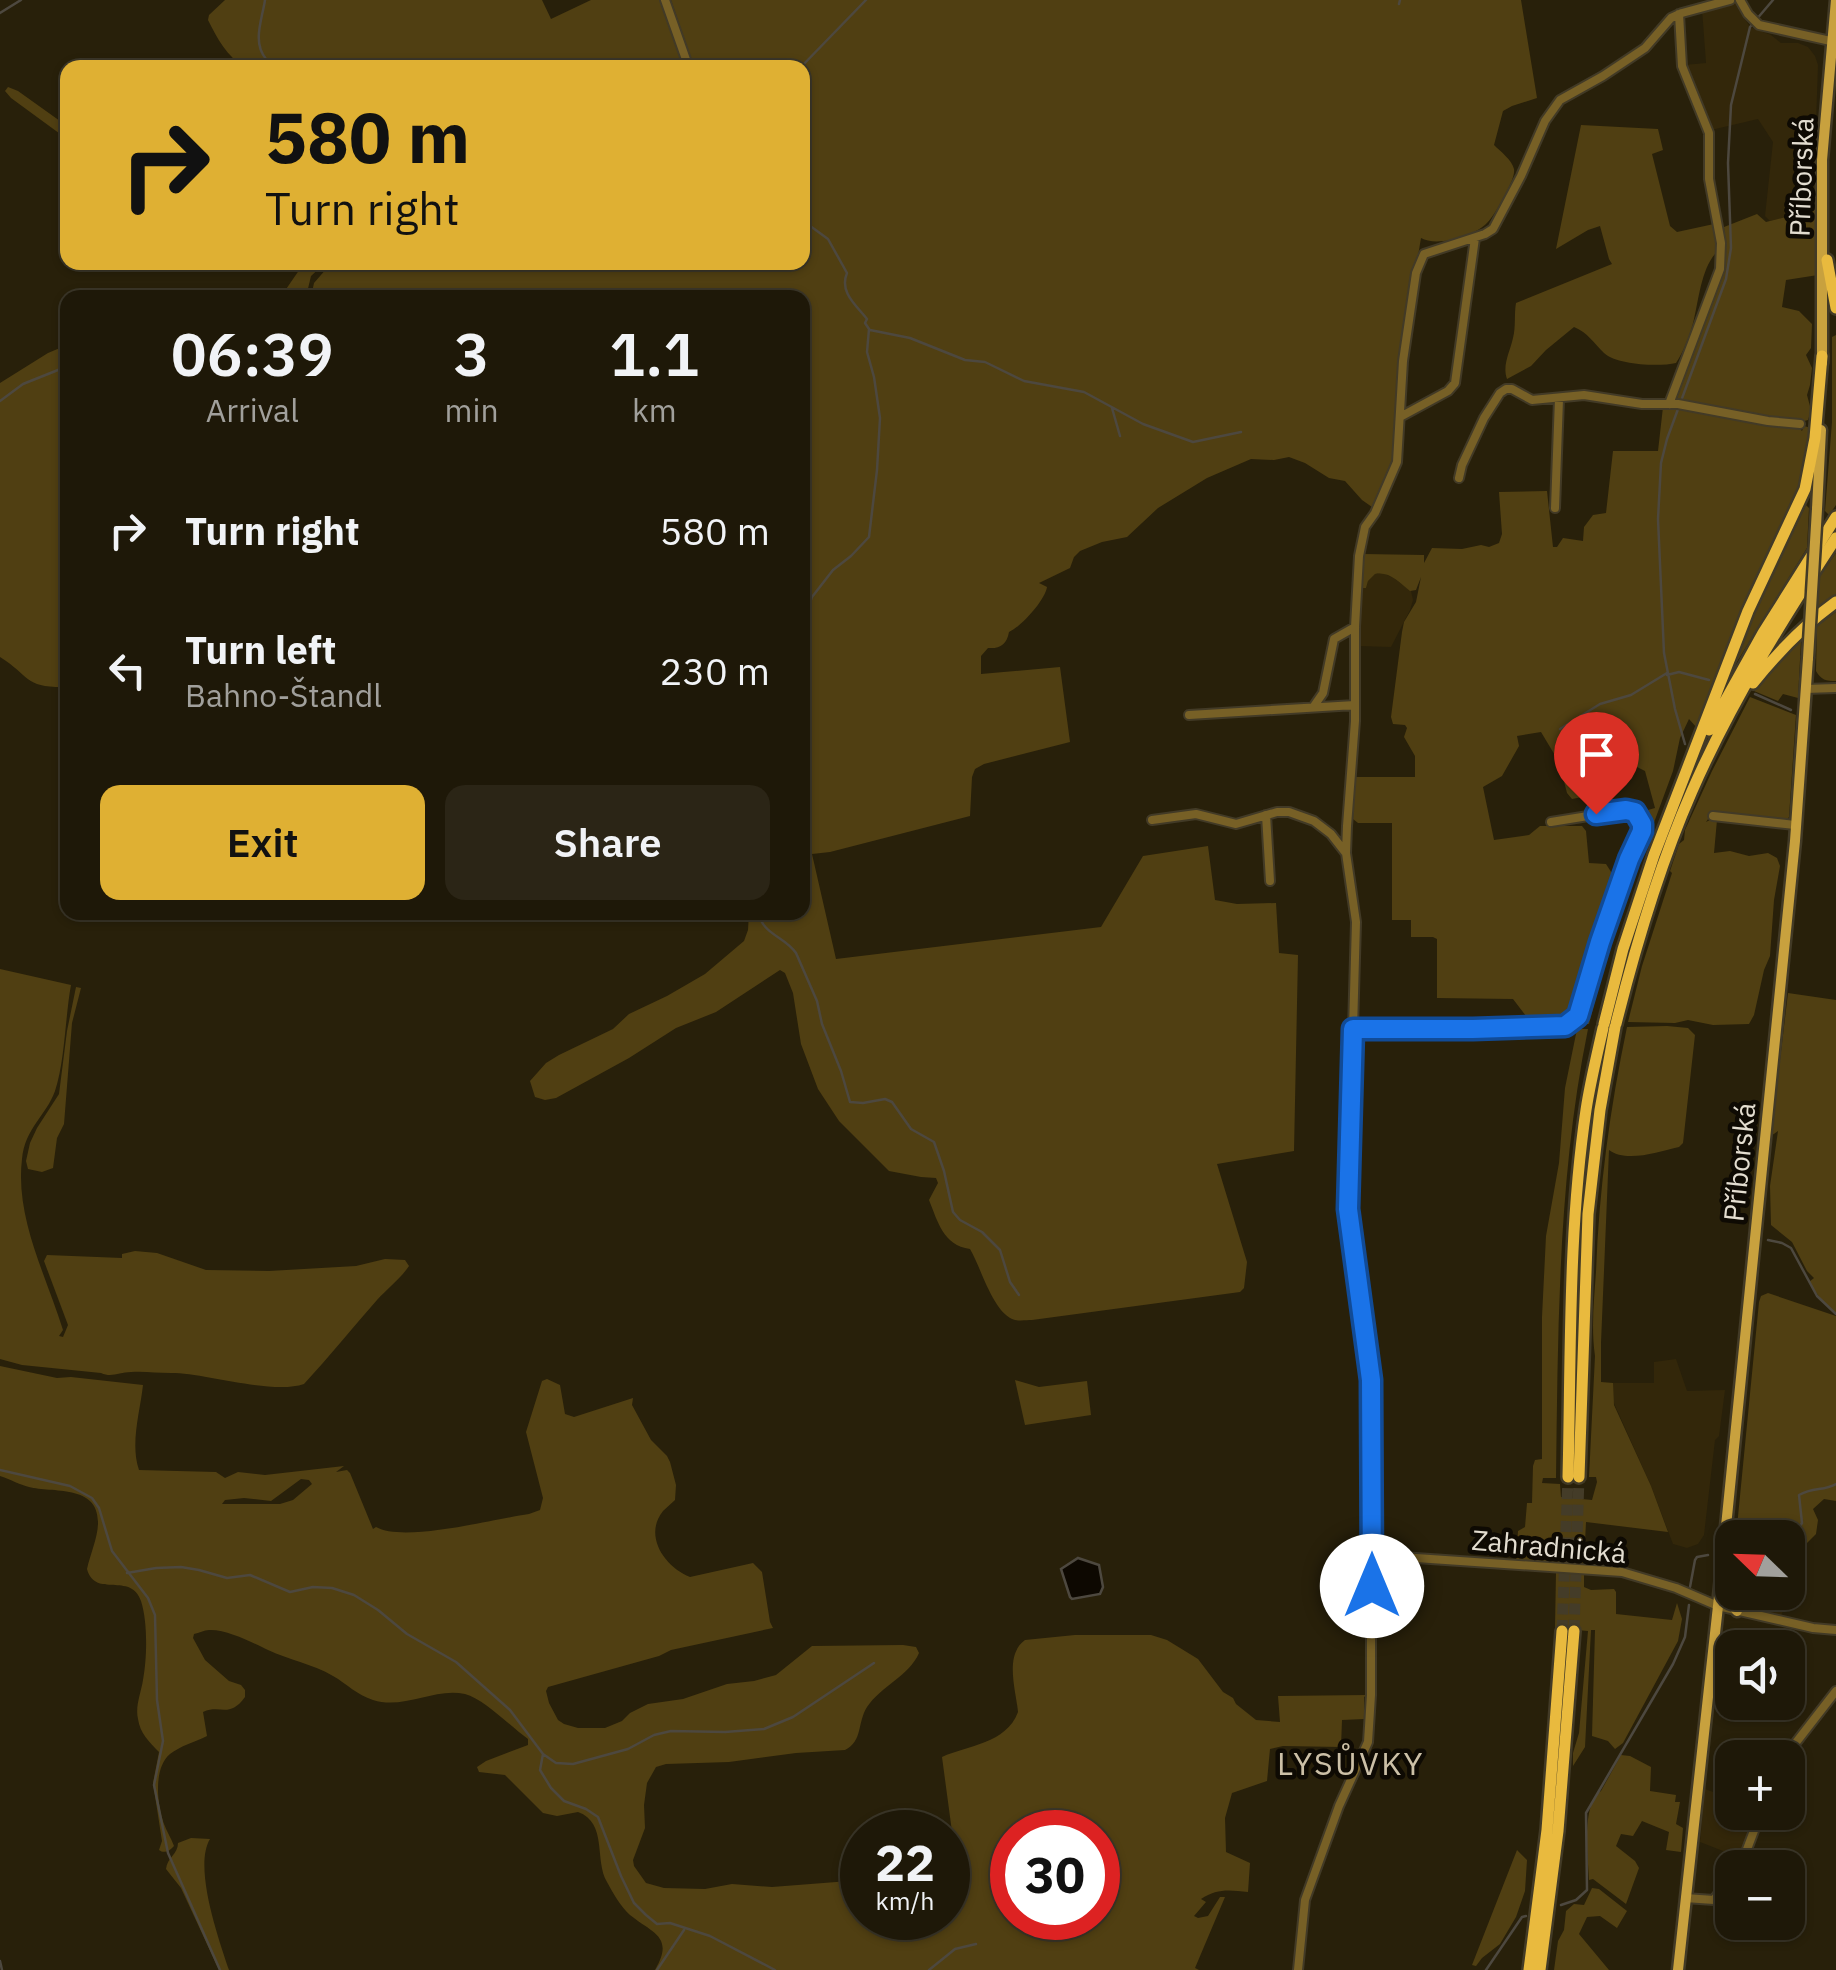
<!DOCTYPE html>
<meta charset="utf-8">
<style>
:root{--surface:#1e1808;--page:#2b2516;--text:#f1f3f6;--muted:#a1a09c;--line:#3c3729;--accent:#dfb033}
body{margin:0;font-family:"IBM Plex Sans",sans-serif;background:var(--page);color:var(--text);height:100vh;display:flex;flex-direction:column;font-size:38px;white-space:nowrap}
*{box-sizing:border-box;margin:0}
p{font-size:32px;color:var(--muted)}
.icon{flex:none;width:55px;height:55px;fill:none;stroke:currentColor;stroke-width:2;stroke-linecap:round;stroke-linejoin:round}
.map{position:relative;flex:1;overflow:hidden}
.panel{position:absolute;left:60px;top:290px;width:750px;height:630px;display:flex;flex-direction:column;background:var(--surface);border-radius:20px;box-shadow:0 2px 8px #0004,0 0 0 2px var(--line)}
.panel>*{flex:none}
.hud{position:absolute;left:60px;top:60px;width:750px;height:210px;border-radius:20px;box-shadow:0 2px 8px #0004,0 0 0 2px var(--line);background:#dfb033;color:#111;overflow:hidden}
.needle{width:65px;rotate:293deg}
.controls{position:absolute;left:1715px;top:1520px;display:grid;gap:20px}
.controls a{display:grid;place-items:center;width:90px;height:90px;border-radius:20px;background:var(--surface);box-shadow:0 2px 8px #0004,0 0 0 2px var(--line);font-size:50px}
.speed{position:absolute;left:840px;top:1810px;display:flex;gap:20px;font-size:50px;font-weight:700;text-align:center}
.speed>*{display:grid;place-content:center;width:130px;height:130px;border-radius:50%;background:var(--surface);box-shadow:0 2px 8px #0004,0 0 0 2px var(--line);line-height:1}
.speed small{font-size:25px;font-weight:400}
.speed .limit{border:15px solid #d22;background:#fff;color:#111}
.pin{position:absolute;display:grid;place-items:center;width:85px;height:85px;color:#fff;margin:-102px -42px;border-radius:50% 50% 50% 0;rotate:-45deg;box-shadow:0 0 10px #0007}
.pin .icon{rotate:45deg}
.me{position:absolute;width:110px;margin:-55px;rotate:0deg;stroke-linejoin:round;filter:drop-shadow(0 0 8px #0008)}
.turn{display:flex;align-items:center;gap:35px;height:210px;padding:0 40px;font-size:45px}
.turn .icon{width:130px;height:130px;stroke-width:2.5}
.turn b{display:block;font-size:70px;line-height:85px}
.eta{display:flex;justify-content:space-evenly;align-items:center;height:170px;text-align:center}
.eta b{font-size:60px;font-weight:600;line-height:70px}
.cta{display:flex;gap:20px;margin-top:auto;padding:20px 40px}
.cta a{flex:1;height:115px;border-radius:20px;background:var(--accent);color:#111;font-size:40px;font-weight:600;line-height:115px;text-align:center}
.cta a+a{background:var(--page);color:var(--text)}
ul{padding:0;list-style:none}
li{display:flex;align-items:center;gap:30px;height:140px;padding:0 40px}
li div{flex:1}
li b{display:block;font-size:38px}
li em{font-style:normal}
.map>svg:first-child{display:block}
.built{fill:#33270a}
.green{fill:#503f12;fill-rule:evenodd}
.water{fill:#0d0801;stroke:#4d483f;stroke-width:2.5}
.lines{fill:none;stroke-linecap:round;stroke-linejoin:round}
.stream{stroke:#4d483f;stroke-width:2.5}
.highway-tunnel{stroke:#443c28;stroke-width:11;stroke-dasharray:11 5.5;stroke-linecap:butt}
.minor-casing{stroke:#423a26;stroke-width:12}
.major-casing{stroke:#423a26;stroke-width:15}
.highway-casing{stroke:#423a26;stroke-width:16}
.minor{stroke:#776026;stroke-width:8}
.major{stroke:#c8a13e;stroke-width:10}
.highway{stroke:#e9ba3e;stroke-width:11}
.major-bridge-casing{stroke:#423a26;stroke-width:15;stroke-linecap:butt}
.major-bridge{stroke:#c8a13e;stroke-width:10}
.route-casing{stroke:#114b97;stroke-width:25}
.route{stroke:#1a73e8;stroke-width:18}
.labels{text-anchor:middle;dominant-baseline:central;stroke-width:9;stroke-linejoin:round;paint-order:stroke}
.street-label{font-size:28px;fill:#e3ddd0;stroke:#0e0a03}
.quarter-label{font-size:32px;letter-spacing:2.5px;fill:#ccc0a7;stroke:#0e0a03}
</style>
<div class="map">
<svg width="1836" height="1970" viewBox="0 0 1836 1970">
<rect width="100%" height="100%" fill="#28200a"/>
<!-- built -->
<path class="built" d="M1734 2 1750 27 1771 35 1781 43H1798L1808 47 1815 56 1818 65 1813 211 1770 221 1765 216 1773 142 1758 119 1711 130 1684 65 1706 63 1702 9Z
M1383 573 1394 578 1411 591 1413 600 1410 610 1391 647 1358 646 1361 588H1366L1368 581 1375 574Z
M1676 1359 1687 1391 1725 1390 1719 1436 1715 1440 1704 1535 1698 1544 1687 1548 1673 1544 1651 1486 1613 1401V1383H1654V1362Z
M1732 1572V1592L1782 1593 1783 1611 1780 1619 1743 1608 1734 1600 1730 1588Z
M1705 1789 1732 1799V1812L1760 1813 1741 1858 1700 1842Z"/>
<!-- green -->
<path class="green" d="M225 0H542L551 19 591 0H662L687 67H245C227 57 217 38 208 20L209 15Z
M671 0H1521L1537 98 1512 106 1503 111 1494 145C1500 151 1512 160 1514 169 1515 175 1510 185 1507 191 1501 202 1495 215 1486 224 1472 237 1436 247 1421 238L1402 351 1396 457 1372 507 1362 500 1345 481 1329 478 1305 463 1289 457 1274 460 1251 459 1207 478 1158 508 1127 537 1102 542 1080 551 1074 557 1070 568 1039 583 1047 587C1045 600 1022 626 1009 632 1007 644 1000 649 988 648L981 656V674L1060 667 1070 742 984 764 975 769 972 777 970 816 830 852 812 854 836 959 1101 927 1143 856 1208 846 1215 900 1237 904 1276 903 1279 953 1298 955 1294 1151 1217 1164 1247 1262 1244 1288 1240 1292 1032 1320C1027 1320 1021 1321 1015 1320 993 1314 981 1267 970 1249 943 1245 938 1222 929 1200L938 1183 936 1178 921 1177 889 1171 839 1121 818 1089 801 1044 793 993 785 973 780 970 716 1012 676 1028 629 1058 556 1098 545 1100 535 1097 530 1081 546 1063 559 1055 613 1029 629 1014 667 996 705 974 744 941 748 930 749 913 802 912V298L311 297 314 283 327 268 324 264 311 276 306 297H301L303 295 300 292 296 297 280 298 304 263 802 262V68L694 67Z
M8 87 18 91 67 126V139L11 98 5 91Z
M1581 125 1658 129 1663 150 1652 154 1670 226 1677 232 1714 224 1718 251C1702 265 1699 298 1694 319 1691 333 1684 351 1676 363 1659 367 1617 365 1604 353 1594 343 1587 332 1574 327L1546 350 1531 366 1507 379C1502 365 1510 352 1513 338 1516 327 1514 314 1516 303L1612 264 1609 259 1600 226 1588 230 1556 249Z
M1819 209 1818 275 1786 280 1782 307 1799 311 1812 324 1811 348 1806 355 1812 368 1810 385 1807 395 1811 410 1808 420 1801 422 1755 417 1679 401 1676 394 1720 283 1726 257 1724 227 1757 214 1766 222Z
M1836 335V505L1829 515 1825 511 1832 422V337Z
M67 345 68 687C23 688 32 677 0 657V383L48 353Z
M1663 407C1680 406 1694 412 1710 415 1739 421 1768 425 1798 427L1802 431 1804 426 1811 428 1804 473 1797 497 1697 728 1689 719 1680 738 1673 771 1611 939 1589 1024H1574L1581 1016 1626 874 1646 827 1645 819 1641 812 1655 808 1645 771 1635 766 1631 760 1615 767 1617 782 1613 791 1572 799 1567 793 1559 762 1541 732 1517 736 1519 746 1502 776 1483 787 1494 840 1529 835 1540 826H1582L1586 831 1589 863 1606 864 1613 875V885L1597 933 1585 950 1586 971 1574 1015C1565 1026 1547 1024 1533 1025L1513 999 1437 998V939L1433 937H1411V920H1392V823H1358L1353 819 1355 777H1415V756L1404 737 1407 728 1405 725 1393 724 1391 717 1402 632 1404 622 1416 602 1421 577 1416 590 1410 591C1399 582 1389 571 1375 574L1368 581 1366 588H1361L1363 554 1424 555V563L1432 548 1462 549 1481 545 1489 547 1499 543 1502 534 1499 492 1547 491 1553 547H1557L1563 538 1583 541 1584 527 1593 515 1606 513 1613 451H1658Z
M1806 505 1809 508 1807 548 1732 670 1751 620Z
M1836 553V599L1817 613 1819 577Z
M1836 612V681C1826 681 1821 680 1816 671L1817 626Z
M1801 641 1798 698 1783 694 1778 701 1754 691 1770 668Z
M1750 697 1796 715 1789 817 1786 821 1717 814 1714 811 1706 822 1712 819 1717 820 1714 853 1730 851 1749 856 1768 853 1777 858 1780 866 1774 900 1770 956 1764 970 1754 1015 1749 1024 1713 1025 1688 1020 1675 1023 1628 1022 1642 966 1672 873 1670 871 1679 844 1684 840 1685 830 1712 771Z
M0 969 71 985C65 1018 65 1061 55 1091 46 1116 25 1128 22 1159 15 1218 46 1275 63 1330L59 1336 63 1337 68 1325 44 1261 47 1255 122 1258V1254L135 1251 157 1253 206 1270 269 1271 356 1266 385 1259 405 1260 409 1266C401 1278 387 1289 377 1300 352 1328 329 1357 304 1384 272 1395 206 1373 171 1373 157 1373 144 1371 131 1372 119 1372 112 1378 101 1373L22 1365 0 1359Z
M76 987 81 988 72 1023 64 1124 57 1138 53 1168 42 1172 28 1169 26 1161 30 1143 37 1128 59 1094 67 1031Z
M1788 993 1836 1000V1314C1825 1306 1816 1293 1809 1282L1814 1278 1807 1271 1792 1242 1771 1225 1770 1186 1778 1131 1771 1136Z
M1667 1026 1688 1028 1695 1035 1683 1143 1679 1147C1658 1152 1626 1163 1609 1150L1601 1343V1382L1613 1383 1614 1405 1651 1486 1668 1532 1586 1522 1584 1563 1516 1561 1518 1531 1525 1527 1527 1503H1532L1533 1466 1535 1460 1542 1459V1317L1546 1236 1559 1163 1565 1088 1577 1029H1588C1558 1176 1558 1328 1556 1478H1543L1542 1483 1560 1484 1561 1497 1592 1500 1597 1482 1596 1477H1589L1595 1356C1591 1328 1594 1300 1596 1272 1599 1189 1610 1108 1627 1027Z
M1768 1293 1836 1316V1501L1824 1499 1813 1509 1818 1520 1816 1534 1788 1562V1538L1736 1537 1759 1302 1761 1296Z
M0 1366 57 1378 71 1377 143 1385C140 1412 130 1444 139 1470L216 1472 225 1478 238 1472 265 1475 344 1466 336 1472 347 1470 350 1473 373 1529 376 1527C404 1543 494 1519 529 1514L540 1510 543 1498 526 1432 542 1381 547 1379 560 1385 565 1414 574 1417 633 1398 632 1405 651 1440 667 1456 670 1462 676 1485 675 1500C671 1504 667 1507 663 1511 643 1536 665 1567 690 1577L753 1563 762 1572 770 1622 773 1628 671 1650 659 1656 548 1687 546 1691 549 1703 558 1720 564 1724 578 1728H605L622 1721 630 1713 648 1704 683 1699 727 1684 754 1681 776 1675 812 1646 903 1645 916 1647 919 1653C909 1676 881 1686 867 1707 857 1723 863 1741 845 1750L796 1753 729 1762 666 1764 656 1767 647 1783 644 1805 645 1828 633 1860 634 1866 646 1883 664 1888 705 1889 732 1884 772 1887 862 1880V1918H948V1862L952 1860 955 1854 942 1757C968 1745 1006 1744 1018 1712 1016 1690 1004 1655 1025 1640L1075 1635H1151L1167 1640 1198 1659 1223 1692 1233 1698 1236 1704 1256 1720 1280 1722 1278 1696 1367 1695 1364 1697V1719L1342 1720 1341 1747 1283 1746 1270 1749 1267 1781 1232 1793 1225 1818 1226 1852 1250 1863 1248 1892C1230 1890 1217 1888 1201 1899L1206 1902 1194 1916 1198 1918 1208 1916 1220 1897H1225L1195 1968 1199 1970H655C675 1936 652 1933 630 1915 621 1907 613 1893 607 1882 594 1860 608 1823 578 1812L557 1816 543 1813 505 1775 479 1772 477 1767 486 1761 528 1745V1739C511 1727 484 1699 465 1694 435 1687 404 1710 373 1700 357 1695 347 1684 333 1676 313 1664 289 1660 268 1650 253 1643 227 1629 209 1630 204 1630 199 1633 194 1634L193 1638 205 1660 229 1681 241 1685 245 1690V1697C229 1719 221 1704 203 1712L207 1736C195 1742 180 1746 170 1754 153 1768 157 1805 164 1824 167 1832 171 1838 174 1846 170 1851 164 1854 159 1850L162 1841 153 1783 159 1752C149 1742 140 1733 138 1719 135 1706 141 1693 143 1680 147 1659 148 1623 141 1601 131 1571 95 1599 87 1569 90 1555 98 1537 98 1523 99 1484 52 1493 29 1487 20 1485 10 1479 0 1476ZM301 1479 309 1480 312 1484 293 1500 280 1504H222L225 1500 244 1498 271 1501ZM1012 1832H1098V1918H1012Z
M1015 1380 1039 1387 1087 1381 1091 1415 1025 1425Z
M1556 1572 1584 1574V1587L1591 1590 1614 1589 1616 1592V1614L1672 1620 1677 1603 1682 1619 1678 1641 1623 1743 1615 1749 1608 1741 1592 1736 1595 1630H1591L1585 1747 1573 1766V1753L1579 1733 1588 1631 1555 1628Z
M1725 1742 1767 1757 1732 1758V1797L1717 1790Z
M1621 1755 1630 1756 1651 1767 1650 1791 1676 1795 1675 1802H1680L1676 1824 1683 1828 1681 1852 1666 1850 1669 1832 1642 1821 1633 1836 1621 1834 1616 1846 1635 1861 1639 1868 1626 1904 1593 1879 1589 1880C1588 1856 1581 1805 1601 1791Z
M191 1838 210 1839C193 1867 219 1940 229 1970H219L181 1888 166 1869C167 1858 178 1854 178 1843Z
M1517 1850 1527 1860 1525 1891 1516 1917 1500 1944 1482 1958 1476 1966 1472 1965Z
M1592 1888 1599 1889 1627 1911 1617 1928 1600 1916 1587 1917 1579 1934 1609 1970H1554L1558 1941 1564 1930 1566 1911 1574 1904 1584 1905Z"/>
<!-- water -->
<path class="water" d="M1078 1558 1099 1565 1103 1587 1100 1594 1072 1599 1070 1597 1061 1569Z"/>
<g class="lines">
<!-- stream -->
<path class="stream" d="M265 0C262 20 252 42 266 59
M1399 4 1400 0
M0 13 21 0
M800 68 866 0
M802 220 828 239 847 273C839 292 856 305 867 319L865 323 869 329 867 352 874 377 880 418 877 470 869 537 851 556 833 570 812 597 802 624
M870 330 910 338 965 360 985 362 1024 381 1084 392 1143 424 1193 442 1241 432
M0 401 23 384 68 366
M1112 408 1120 436
M1667 675 1679 672 1709 680
M1755 694 1791 710
M1560 729 1600 704 1631 695 1667 673
M1685 744 1675 709 1664 653 1658 519 1661 463 1667 439 1726 279 1731 248 1728 163 1731 105 1750 27 1773 0
M758 912C763 935 784 936 796 953L817 1001 822 1024 841 1071 850 1102 863 1103 885 1099 892 1102 911 1129 934 1142 944 1171 953 1212 960 1220 982 1232 1000 1250 1010 1282 1019 1295
M1768 1240 1782 1243 1791 1248 1817 1296 1836 1314
M0 1470 70 1486 92 1498 99 1508 112 1551 148 1598 155 1615 157 1700 163 1741 154 1785 168 1853 220 1970
M1788 1544 1802 1523 1799 1495C1813 1487 1824 1491 1836 1484
M127 1573 156 1568 181 1567 199 1570 227 1578 250 1575 290 1592 313 1587 332 1588 354 1595 378 1610 407 1634 456 1662 510 1710 543 1754 540 1770 551 1788 564 1801 586 1809 598 1817 621 1876 634 1903 646 1915 657 1924 670 1923 710 1936 775 1970
M1690 1587 1695 1560 1697 1557 1708 1555
M543 1754 556 1763 573 1764 628 1749 654 1735 671 1731 725 1732 764 1729 793 1717 874 1663
M1561 1905 1576 1900 1587 1890 1586 1813 1673 1664 1685 1637 1689 1605
M0 1961 2 1970
M657 1970 684 1930
M929 1970 955 1949 976 1944
M1486 1970 1522 1917 1526 1916"/>
<!-- highway-tunnel -->
<path class="highway-tunnel" d="M1562 1631 1568 1477
M1574 1631 1579 1477"/>
<defs>
<path id="minor" d="M665 0 689 68
M1740 0 1748 14 1759 25 1835 42
M1669 404 1720 269 1721 243 1709 179V133L1682 66 1679 14
M1400 417 1448 391 1455 383 1475 238
M1459 478 1462 465 1484 418 1500 393 1506 389H1512L1532 400 1584 395 1642 404H1678L1768 421 1800 424
M1555 508 1559 399
M1805 689 1836 688
M1314 706 1323 693 1334 639 1355 627
M1189 715 1355 705
M1266 815 1270 881
M1713 816 1795 825
M1152 820 1196 814 1236 824 1277 812H1289L1314 821 1331 834 1345 852
M1353 1029H1473L1565 1026 1578 1016 1600 943 1629 859 1642 831V823L1635 812 1625 810 1551 822
M1372 1555 1622 1572 1676 1588 1718 1606 1813 1628 1836 1630
M1784 1758 1836 1691
M1738 1868 1743 1860 1761 1812
M1685 1898 1714 1900 1732 1874
M1298 1970 1305 1900 1339 1806 1368 1742 1371 1695V1381L1348 1209 1356 922 1346 853 1347 826 1355 721V627L1359 556 1365 527 1375 513 1397 462 1403 361 1416 273 1424 254 1485 234 1493 229 1521 176 1545 121 1560 100 1603 76 1645 48 1671 18 1682 13 1730 0"/>
<path id="major" d="M1822 363V160L1836 0
M1817 509 1821 430
M1722 1585 1730 1602 1737 1611
M1678 1970 1718 1606 1795 841 1808 658"/>
<path id="highway" d="M1827 260 1836 308
M1753 683C1778 652 1804 625 1836 602
M1709 730 1763 633 1836 517
M1604 1024 1623 949 1654 855 1748 611 1805 489 1815 438 1822 356
M1616 1024C1636 944 1659 866 1692 791 1731 702 1783 619 1836 538
M1568 1477C1571 1355 1568 1231 1586 1110 1590 1083 1597 1055 1603 1028
M1579 1477 1588 1214 1600 1110 1615 1027
M1529 1970 1547 1830 1562 1631
M1540 1970 1558 1831 1574 1631"/>
</defs>
<!-- minor casing -->
<use href="#minor" class="minor-casing"/>
<!-- major casing -->
<use href="#major" class="major-casing"/>
<!-- highway casing -->
<use href="#highway" class="highway-casing"/>
<!-- minor -->
<use href="#minor" class="minor"/>
<!-- major -->
<use href="#major" class="major"/>
<!-- highway -->
<use href="#highway" class="highway"/>
<defs>
<path id="major-bridge" d="M1808 658 1817 509"/>
</defs>
<!-- major-bridge casing -->
<use href="#major-bridge" class="major-bridge-casing"/>
<!-- major-bridge -->
<use href="#major-bridge" class="major-bridge"/>
</g>
<g class="lines">
<defs>
<path id="route" d="M1372 1586 1371 1380 1348 1209 1353 1029H1473L1565 1026 1578 1016 1600 942 1629 859 1642 831V824L1635 812 1626 810 1596 814"/>
</defs>
<!-- route casing -->
<use href="#route" class="route-casing"/>
<!-- route -->
<use href="#route" class="route"/>
</g>
<g class="labels">
<!-- street labels -->
<g class="street-label">
<text transform="translate(1801 177) rotate(-88)">Příborská</text>
<text transform="translate(1739 1162) rotate(-84)">Příborská</text>
<text transform="translate(1549 1546) rotate(5)">Zahradnická</text>
</g>
<!-- quarter labels -->
<g class="quarter-label">
<text x="1351" y="1763">LYSŮVKY</text>
</g>
</g>
</svg>
<div class="controls">
<a><svg class="needle" viewBox="-14 -14 28 28"><path d="M0-13l5 13h-10z" fill="#e53935"/><path d="M0 13l5-13h-10z" fill="#a1a09c"/></svg></a>
<a><svg class="icon" aria-label="sound" viewBox="0 0 24 24"><path d="M4 9h4l5-4v14l-5-4H4zM17 9q2 3 0 6"/></svg></a>
<a>+</a>
<a>−</a>
</div>
<div class="speed"><div>22<small>km/h</small></div><div class="limit">30</div></div>
<div class="pin" style="left:1596px;top:814px;background:#d93025"><svg class="icon" aria-label="arrive" viewBox="0 0 24 24"><path d="M6 21V4h12l-3 4 3 4H6"/></svg></div>
<svg class="me" style="left:1372px;top:1586px" viewBox="-20 -20 40 40"><circle r="19" fill="#fff"/><path d="M0-13L10 11 0 6-10 11z" fill="#1a73e8"/></svg>
<div class="hud">
<div class="turn"><svg class="icon" aria-label="right" viewBox="0 0 24 24"><path d="M7 20v-9h11M14 6l5 5-5 5"/></svg><div><b>580 m</b>Turn right</div></div>
</div>
<section class="panel">
<div class="eta">
<div><b>06:39</b><p>Arrival</p></div>
<div><b>3</b><p>min</p></div>
<div><b>1.1</b><p>km</p></div>
</div>
<ul>
<li><svg class="icon" aria-label="right" viewBox="0 0 24 24"><path d="M7 20v-9h11M14 6l5 5-5 5"/></svg><div><b>Turn right</b></div><em>580 m</em></li>
<li><svg class="icon" aria-label="left" viewBox="0 0 24 24"><path d="M17 20v-9H6M10 6l-5 5 5 5"/></svg><div><b>Turn left</b><p>Bahno-Štandl</p></div><em>230 m</em></li>
</ul>
<div class="cta"><a>Exit</a><a>Share</a></div>
</section>
</div>
